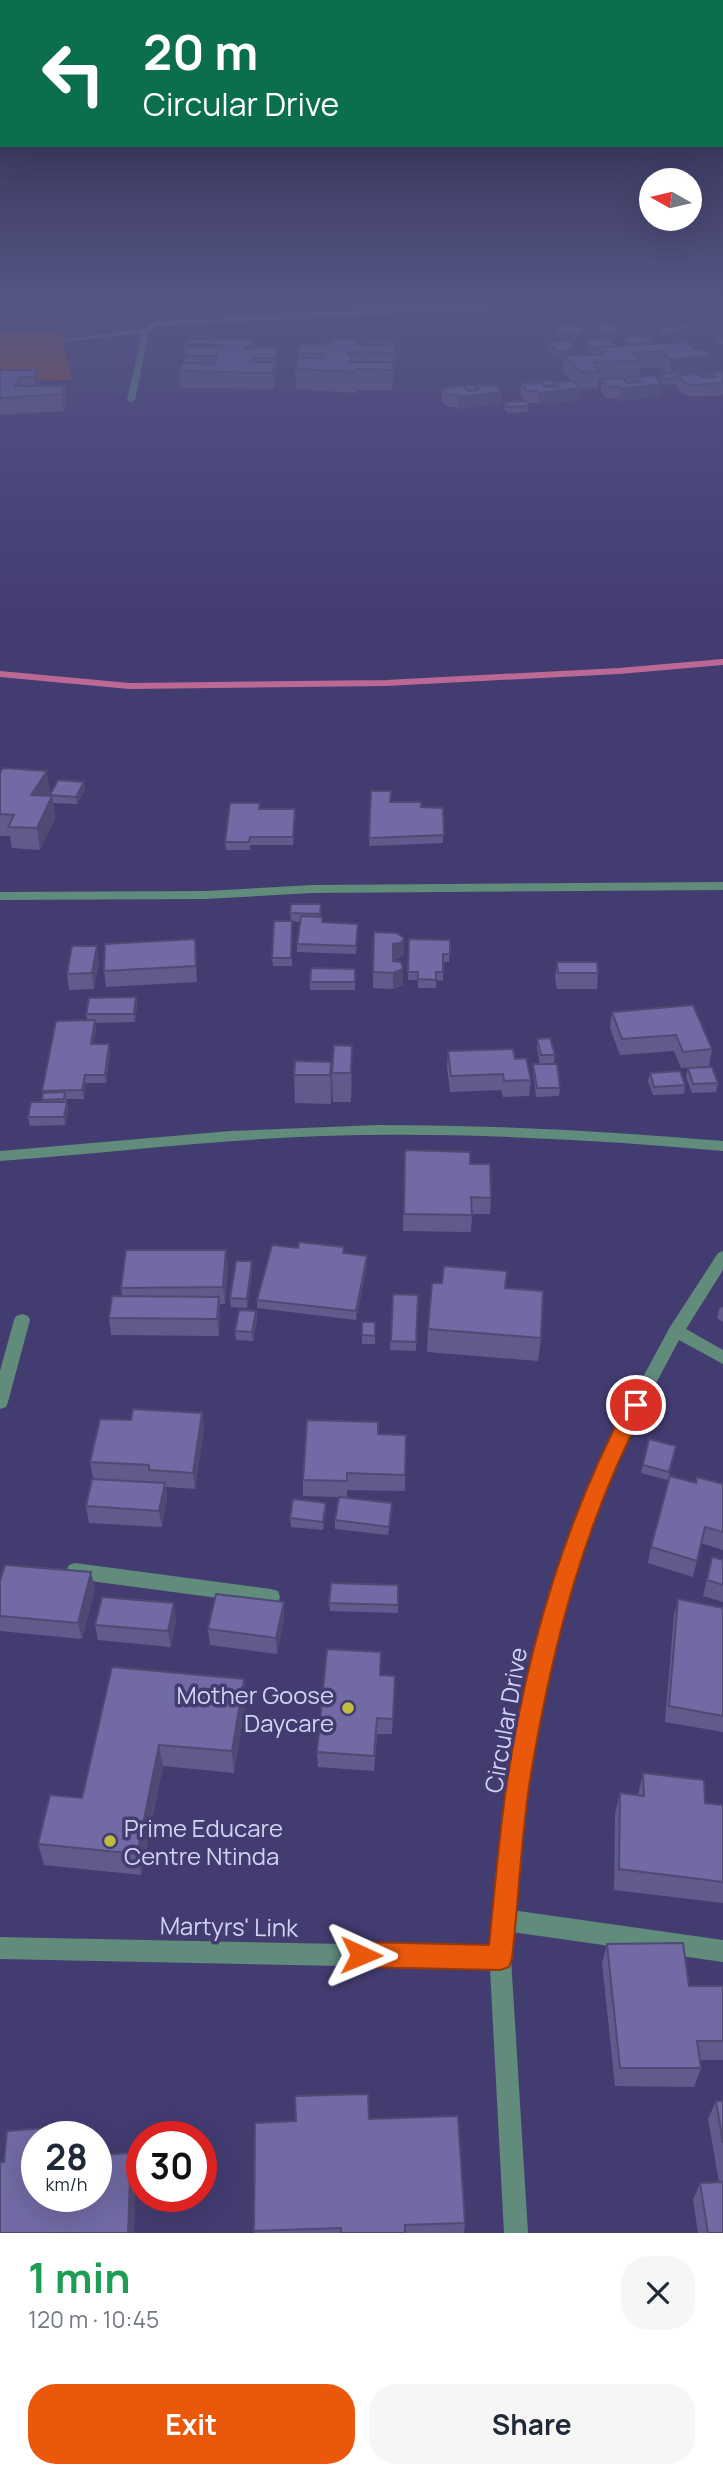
<!DOCTYPE html>
<meta charset="utf-8">
<style>
:root{--surface:#fff;--page:#f6f6f7;--text:#1f2937;--muted:#747a83;--accent:#ea580c}
body{margin:0;font-family:Manrope,sans-serif;background:var(--page);color:var(--text);height:100vh;display:flex;flex-direction:column;font-size:26px;white-space:nowrap}
*{box-sizing:border-box;margin:0}
p{font-size:23px;color:var(--muted)}
.icon{flex:none;width:38px;height:38px;fill:none;stroke:currentColor;stroke-width:2;stroke-linecap:round;stroke-linejoin:round}
.map{position:relative;height:2233px;overflow:hidden}
.sheet{display:flex;flex-direction:column;background:var(--surface);flex:1}
.sheet>*{flex:none}
.hud{position:absolute;left:0px;top:0px;width:724px;height:147px;box-shadow:0 7px 28px #0002;background:#0b6e4f;color:#fff;overflow:hidden}
.needle{width:46px;rotate:278deg}
.controls{position:absolute;left:639px;top:168px;display:grid;gap:14px}
.controls a{display:grid;place-items:center;width:63px;height:63px;border-radius:50%;background:var(--surface);box-shadow:0 7px 28px #0002;font-size:35px}
.speed{position:absolute;left:21px;top:2121px;display:flex;gap:14px;font-size:35px;font-weight:700;text-align:center}
.speed>*{display:grid;place-content:center;width:91px;height:91px;border-radius:50%;background:var(--surface);box-shadow:0 7px 28px #0002;line-height:1}
.speed small{font-size:18px;font-weight:400}
.speed .limit{border:10px solid #d22;background:#fff;color:#111}
.pin{position:absolute;display:grid;place-items:center;width:60px;height:60px;color:#fff;margin:-30px;border:4px solid #fff;border-radius:50%;box-shadow:0 2px 7px #0007}
.me{position:absolute;width:77px;margin:-38px;rotate:91deg;stroke-linejoin:round;filter:drop-shadow(0 0 5px #0008)}
.turn{display:flex;align-items:center;gap:24px;height:147px;padding:0 28px;font-size:32px}
.turn .icon{width:91px;height:91px;stroke-width:2.5}
.turn b{display:block;font-size:49px;line-height:60px}
.round{display:grid;place-items:center;flex:none;width:74px;height:74px;border-radius:28px;background:var(--page)}
.summary{display:flex;align-items:center;justify-content:space-between;height:119px;padding:0 28px}
h1{font-size:42px;font-weight:700;line-height:52px;color:#1e9e55}
.cta{display:flex;gap:14px;margin-top:auto;padding:14px 28px}
.cta a{flex:1;height:80px;border-radius:28px;background:var(--accent);color:#fff;font-size:28px;font-weight:700;line-height:80px;text-align:center}
.cta a+a{background:var(--page);color:var(--text)}
.map>svg:first-child{display:block}
.green{fill:#914d27}
.lines{fill:none;stroke-linecap:round;stroke-linejoin:round}
.stream{stroke:#bb6894;stroke-width:6}
.service{fill:#618b7b;fill-rule:evenodd}
.minor{fill:#618b7b;fill-rule:evenodd}
.wall{fill:#615b8d}
.shaded-wall{fill:#4f4a73}
.building{fill:#716aa4;stroke:#4f4a73;stroke-width:2}
.route{fill:#ea580c;stroke:#983908;stroke-width:2}
.poi-dot{fill:#c0be40;stroke:#433c71;stroke-width:2.5}
.labels{text-anchor:middle;dominant-baseline:central;stroke-width:7;stroke-linejoin:round;paint-order:stroke}
.near-poi-label{font-size:24px;fill:#d4d2f2;stroke:#433c71;text-anchor:end}
.near-street-label{font-size:24px;fill:#d4d2f2;stroke:#433c71}
</style>
<div class="map">
<svg width="723" height="2233" viewBox="0 0 723 2233">
<rect width="100%" height="100%" fill="#433c71"/>
<!-- green -->
<path class="green" d="M61 331 72 380 0 381V333Z"/>
<g class="lines">
<!-- stream -->
<path class="stream" d="M0 674 129 686 386 683 619 671 723 662"/>
<!-- service -->
<path class="service" d="M75 1563 271 1589 278 1591 280 1597 278 1603 271 1605 75 1579 69 1577 66 1571 69 1565Z
M504 1909 723 1940V1962L504 1931 496 1928 493 1920 496 1912Z"/>
<!-- minor -->
<path class="minor" d="M483 306H537L157 326 149 332 135 400 131 402 127 400 142 333 64 342 61 340 144 329 155 322 314 312Z
M723 882V890L312 893 205 899 0 900V892L205 891 312 885Z
M378 1125C493 1125 608 1131 723 1141V1151C589 1139 456 1132 322 1136 214 1140 107 1153 0 1161V1151L230 1131Z
M723 1251V1270L686 1329 723 1350V1364L679 1340 618 1455 586 1540 556 1633 529 1775 511 1958 528 2233H504L490 1969 0 1959V1937L490 1947 509 1775 538 1633 568 1540 604 1449 670 1327 718 1253Z
M22 1314 28 1316 30 1320 8 1402 6 1407 0 1409V1371L14 1320 16 1316Z"/>
</g>
<!-- wall -->
<path class="wall" d="M598 323 623 331V336L608 339 616 346 624 345 623 344V338L654 343 709 372 688 374 703 378 704 373 723 372V395L693 397 683 394 676 387V384L664 385 660 380 661 374H667L660 367 641 368 640 376 660 396 619 401 617 398 607 399 601 391 602 379 627 383V378L599 379 598 388 581 389 580 400 538 405 536 403H527L529 406 528 412 507 413 504 408V402L525 401 521 396V384H524V382L555 385V387L556 382 572 381 562 372 564 356 558 357 545 349 546 343 550 342V340L565 341 560 340 554 333 555 327 584 338 568 341 576 348V354L569 355H596L591 353 585 347V341L590 340V338L604 339 592 332 593 326H597Z
M659 327 694 329 693 335 666 337 659 333Z
M723 332V345L716 339 717 333Z
M323 339 400 340 399 360 394 362 392 390H357L356 393 296 389 295 369 298 358V353L323 344Z
M255 342V348H278V365L274 389 180 388 179 371 185 363 183 344Z
M0 370H37L39 386H65L67 403 64 411 0 415Z
M477 386 501 404 458 409 457 407H447L442 400V388L477 389Z
M0 773 50 792 48 796H50V795L84 782 85 790 77 804 53 803 55 818 40 850 12 848 10 836H0Z
M371 791 390 802 421 807 443 808V843L369 846Z
M260 803V809L295 817 293 845H250V850H226L225 842Z
M321 904 320 917 323 922 358 932 356 954 297 952V944L300 922 292 921V966H273L272 958 291 921 290 913Z
M374 932 404 954 400 958 393 960 403 985 393 989 373 988Z
M195 939 197 982 106 987 104 971Z
M409 939 450 940 449 962H443V981L436 980V988H418V980H408Z
M99 962 94 989 69 990 67 974Z
M557 962 598 973 597 989H557L555 978Z
M355 969V990H310V982Z
M136 997 137 1005 135 1022 95 1023 96 1029 93 1044 110 1052 106 1083H86L84 1099H66L68 1110 65 1125 30 1126 28 1117 42 1102V1091L87 1021 86 1014Z
M693 1005 712 1049 709 1066 681 1068 674 1051 620 1055 610 1028 612 1012Z
M537 1039 555 1055 554 1063 540 1064 537 1048Z
M352 1046V1074L351 1102H333L332 1073Z
M448 1051 515 1059 531 1080 529 1096 503 1097 501 1090 450 1092 447 1067Z
M331 1062 332 1090 331 1104 295 1103 294 1075Z
M533 1064 560 1088 559 1096 536 1097 533 1072Z
M688 1068 718 1083 716 1092 692 1093 686 1077Z
M650 1073 685 1085 684 1094 653 1095 648 1081Z
M405 1150 470 1164 491 1198 490 1214H472L471 1232 403 1231Z
M344 1247V1254L367 1256V1265L356 1320 257 1308V1300L298 1248Z
M228 1266 225 1304H220V1314L219 1336 111 1335 109 1318 122 1296 121 1288Z
M252 1270 247 1308 231 1307 230 1298Z
M442 1283 505 1288 541 1338 538 1361 427 1352 428 1329Z
M393 1294 418 1295 416 1351 390 1350Z
M723 1306V1322L717 1318 719 1309Z
M256 1311 257 1320 253 1341 236 1340 235 1331Z
M362 1322H375V1344H362Z
M202 1413 204 1429 195 1489 166 1487 167 1499 162 1527 89 1523 86 1506 93 1479 90 1462 131 1420Z
M378 1434 406 1435 405 1491 347 1490V1497L392 1511 388 1535 335 1529V1520L339 1497 303 1496V1480Z
M649 1439 676 1446 668 1480 641 1473Z
M696 1483 723 1484V1550L701 1543 693 1577 648 1563 651 1547Z
M326 1503V1511L323 1530 291 1527 290 1518Z
M712 1557 723 1560V1602L703 1596Z
M0 1581 95 1588 82 1639 0 1631Z
M398 1585V1613L330 1611 329 1603Z
M678 1599 723 1608V1732L665 1722 674 1615Z
M284 1618 277 1654 210 1645 208 1629Z
M176 1619 171 1647 98 1640 95 1625Z
M395 1676 392 1734H377L374 1771 318 1767 317 1752Z
M244 1679 246 1701 234 1773 163 1766 141 1875 44 1865 38 1844 82 1798Z
M643 1773 705 1803 723 1805V1903L614 1890 615 1814 620 1793 638 1795Z
M607 1944 689 1986H723V2060H700L701 2068 694 2087 615 2086 602 1963Z
M716 2101H723V2233H698L693 2200 700 2183 719 2182 708 2119Z
M369 2119 465 2223 464 2233H254V2231Z"/>
<!-- shaded-wall -->
<path class="shaded-wall" d="M694 329 693 335 666 337 667 332Z
M623 331V336L606 340V334Z
M585 332 584 338 567 342V336Z
M400 340 399 360 394 362V373V343Z
M255 342V358H252V372L246 348Z
M278 348V365L274 389 273 373Z
M576 348V354L558 357V352Z
M711 355 709 372 669 376 671 360Z
M37 370 39 386 36 393 34 377Z
M20 377 22 394 15 386Z
M661 384 660 396 619 401 620 389Z
M65 386 67 403 64 411 62 394Z
M581 388 580 400 538 405 539 393Z
M501 392V404L458 409 459 397Z
M47 771 50 792 34 816 31 795Z
M84 782 85 790 77 804 76 797Z
M52 796 55 818 40 850 37 828Z
M404 938V954L400 958 393 960V944Z
M195 939 197 955V982L196 966Z
M97 946 99 962 94 989 92 973Z
M403 969V985L393 989V973Z
M136 997 137 1005 135 1022 134 1014Z
M95 1020 96 1029 92 1053 91 1044Z
M109 1044 110 1052 106 1083 105 1075Z
M352 1046V1074L351 1102V1073Z
M331 1062 332 1090 331 1104 330 1075Z
M85 1075 86 1083 84 1099 82 1090Z
M67 1102 68 1110 65 1125 64 1117Z
M226 1250 228 1266 225 1304 223 1287Z
M367 1256V1265L356 1320V1311Z
M252 1261V1270L247 1308V1299Z
M219 1297 220 1314 219 1336 217 1319Z
M256 1311 257 1320 253 1341 252 1332Z
M202 1413 204 1429 195 1489 193 1473Z
M165 1483 167 1499 162 1527 159 1511Z
M326 1503V1511L323 1530V1522Z
M91 1572 95 1588 82 1639 78 1623Z
M284 1602V1618L277 1654 276 1638Z
M174 1603 176 1619 171 1647 168 1631Z
M244 1679 246 1701 234 1773 232 1751Z
M159 1745 163 1766 141 1875 137 1854Z
M83 2125 87 2137H83Z
M131 2153 136 2170 134 2233H128Z"/>
<!-- building -->
<path class="building" d="M598 323 617 325 623 331 606 334 593 326 600 325Z
M570 324 579 326 585 332 567 336 561 334 555 327Z
M690 325 694 329 667 332 659 327Z
M723 332V338L717 333Z
M639 335 648 337 654 343 630 345 623 338Z
M590 338 610 340 616 346 597 347V349L591 347 585 341 592 340Z
M187 339 251 340 255 342 246 348H278L275 358H252L250 362H276L273 373 179 371 182 363 214 364 217 356H184L188 347H221L222 345 183 344Z
M323 339 400 340 394 343 358 342 357 345 395 346 394 353 349 352 348 354H352L350 362H393L392 370 357 369 356 372 295 369 298 358H323L324 354 298 353 300 344H332V341Z
M550 340 570 341 576 348 558 352 546 343 552 342Z
M687 342 695 350 705 349 711 355 671 360 662 351 634 353 641 361 592 362 600 371 581 372 564 355H604L597 347Z
M0 370H37L34 377H20L15 386H65L62 394 0 398Z
M723 372V383L694 385 685 383 677 375 699 374 703 378 715 377 711 373Z
M723 372 711 373 710 376H706L704 373Z
M687 373 688 374 677 375V378L665 379 661 374Z
M641 376 642 377H636L635 381H632L628 377Z
M654 376 661 384 620 389 618 386 608 387 602 379 623 378 627 383 640 382 636 377Z
M551 380 555 385 545 386 543 383 525 384 524 382Z
M574 381 581 388 539 393 537 391H527L521 384 543 383 547 387H559L556 382Z
M474 385 477 389 467 390 464 386 447 388 446 387Z
M496 385 501 392 459 397 457 395H447L442 388 464 386 467 391 480 390 477 386Z
M526 401 529 406 507 407 504 402Z
M3 768 47 771 31 795 52 796 37 828 8 827 14 815 0 814V773Z
M58 780 84 782 76 797 50 795Z
M371 791H391L390 802H421V807L443 808 444 835 369 838Z
M230 803H260L259 809H295L293 837H250L249 842H225Z
M291 904H321L320 914 290 913Z
M301 916 322 917V922L358 924 356 946 297 944Z
M274 921H292L291 958H272Z
M374 932 397 933 404 938 401 943 393 944V961L401 962 403 969 393 973 373 972Z
M195 939 196 966 104 971 105 944Z
M409 939 450 940V954H443V972H436V980L418 979V972H408Z
M72 946H97L92 973 67 974Z
M557 962H597L598 973H558Z
M311 968 355 969V982H310Z
M136 997 134 1014H86L89 998Z
M693 1005 712 1049 683 1052 676 1035 622 1039 612 1012Z
M95 1020 91 1044H109L105 1075H85L82 1090 42 1091 56 1021Z
M550 1038 555 1055H541L537 1039Z
M334 1045 352 1046 351 1073H332Z
M513 1049 515 1059 526 1058 531 1080 504 1081 503 1074 451 1076 448 1051Z
M295 1061 331 1062 330 1075H294Z
M533 1064H557L560 1088H537Z
M712 1067 718 1083 693 1084 688 1068Z
M680 1071 685 1085 654 1087 650 1073Z
M65 1092 64 1099 42 1100 43 1093Z
M31 1102H67L64 1117H28Z
M405 1150 470 1152V1164H490L491 1198 471 1197 472 1215 404 1214Z
M299 1242 344 1247 343 1253 367 1256 356 1311 257 1300 272 1245 298 1248Z
M126 1250H226L223 1287 121 1288Z
M236 1261H252L247 1299 230 1298Z
M444 1266 507 1271 505 1288 543 1291 541 1338 428 1329 432 1283H442Z
M393 1294 418 1295 416 1342 391 1341Z
M112 1296 219 1297 217 1319 109 1318Z
M239 1310 256 1311 252 1332 235 1331Z
M362 1322H375V1336L362 1335Z
M133 1409 202 1413 193 1473 149 1470V1465L90 1462 100 1419 131 1420Z
M307 1420 378 1422V1434L406 1435 405 1475 347 1473V1481L303 1480Z
M649 1439 676 1446 669 1472 643 1465Z
M670 1476 696 1483 697 1477 723 1484V1532L705 1527 697 1561 651 1547Z
M92 1479 165 1483 159 1511 86 1506Z
M339 1497 392 1503 389 1527 335 1520Z
M293 1499 326 1503 323 1522 290 1518Z
M712 1557 723 1560V1585L707 1580Z
M5 1565 91 1572 78 1623 0 1616V1581Z
M331 1583 398 1585V1605L329 1603Z
M216 1594 284 1602 276 1638 208 1629Z
M102 1597 174 1603 168 1631 95 1625Z
M678 1599 723 1608V1716L669 1706Z
M327 1649 381 1652 380 1675 395 1676 393 1719 377 1718 374 1756 317 1752Z
M112 1667 244 1679 232 1751 159 1745 137 1854 38 1844 50 1795 82 1798Z
M643 1773 704 1780 705 1803 723 1805V1882L619 1869 620 1793 644 1796Z
M683 1943 689 1986H723V2041H697L701 2068H620L607 1944Z
M368 2094 369 2119 458 2116 465 2223 405 2225V2233H341V2228L254 2231 255 2123 296 2121 295 2096Z
M716 2101H723V2143Z
M83 2125V2137H37V2196H96V2155L131 2153 128 2233H0V2162H4L7 2131Z
M723 2182V2233H708L700 2183Z"/>
<!-- sky -->
<linearGradient id="sky" x2="0" y2="1"><stop stop-color="#25213e"/><stop offset="0.49" stop-color="#555686"/><stop offset="1" stop-color="#555686" stop-opacity="0"/></linearGradient>
<rect width="723" height="619" fill="url(#sky)"/>
<!-- route -->
<path class="route" d="M636 1397 643 1400 646 1405C584 1523 553 1643 531 1773 521 1834 519 1897 512 1958L509 1967 500 1970 361 1967 352 1964 349 1955 352 1946 361 1942 489 1945C495 1889 499 1832 508 1776 528 1646 567 1516 629 1400Z"/>
<!-- markers -->
<g class="poi-dot">
<circle cx="348" cy="1708" r="7"/>
<circle cx="110" cy="1841" r="7"/>
</g>
<g class="labels">
<!-- near-poi labels -->
<g class="near-poi-label">
<text x="334" y="1694">Mother Goose<tspan x="334" dy="28">Daycare</tspan></text>
<text x="124" y="1827" text-anchor="start">Prime Educare<tspan x="124" dy="28">Centre Ntinda</tspan></text>
</g>
<!-- near-street labels -->
<g class="near-street-label">
<text transform="translate(505 1720) rotate(-80)">Circular Drive</text>
<text transform="translate(229 1926) rotate(1)">Martyrs' Link</text>
</g>
</g>
</svg>
<div class="controls">
<a><svg class="needle" viewBox="-14 -14 28 28"><path d="M0-13l5 13h-10z" fill="#e53935"/><path d="M0 13l5-13h-10z" fill="#747a83"/></svg></a>
</div>
<div class="speed"><div>28<small>km/h</small></div><div class="limit">30</div></div>
<div class="pin" style="left:636px;top:1405px;background:#d93025"><svg class="icon" aria-label="arrive" viewBox="0 0 24 24"><path d="M6 21V4h12l-3 4 3 4H6"/></svg></div>
<svg class="me" style="left:361px;top:1955px" viewBox="-20 -20 40 40"><path d="M0-17L14 15 0 8-14 15z" fill="#ea580c" stroke="#fff" stroke-width="4"/></svg>
<div class="hud">
<div class="turn"><svg class="icon" aria-label="left" viewBox="0 0 24 24"><path d="M17 20v-9H6M10 6l-5 5 5 5"/></svg><div><b>20 m</b>Circular Drive</div></div>
</div>
</div>
<section class="sheet">
<div class="summary"><div><h1>1 min</h1><p>120 m · 10:45</p></div><a class="round"><svg class="icon" aria-label="close" viewBox="0 0 24 24"><path d="M6 6l12 12M18 6L6 18"/></svg></a></div>
<div class="cta"><a>Exit</a><a>Share</a></div>
</section>
